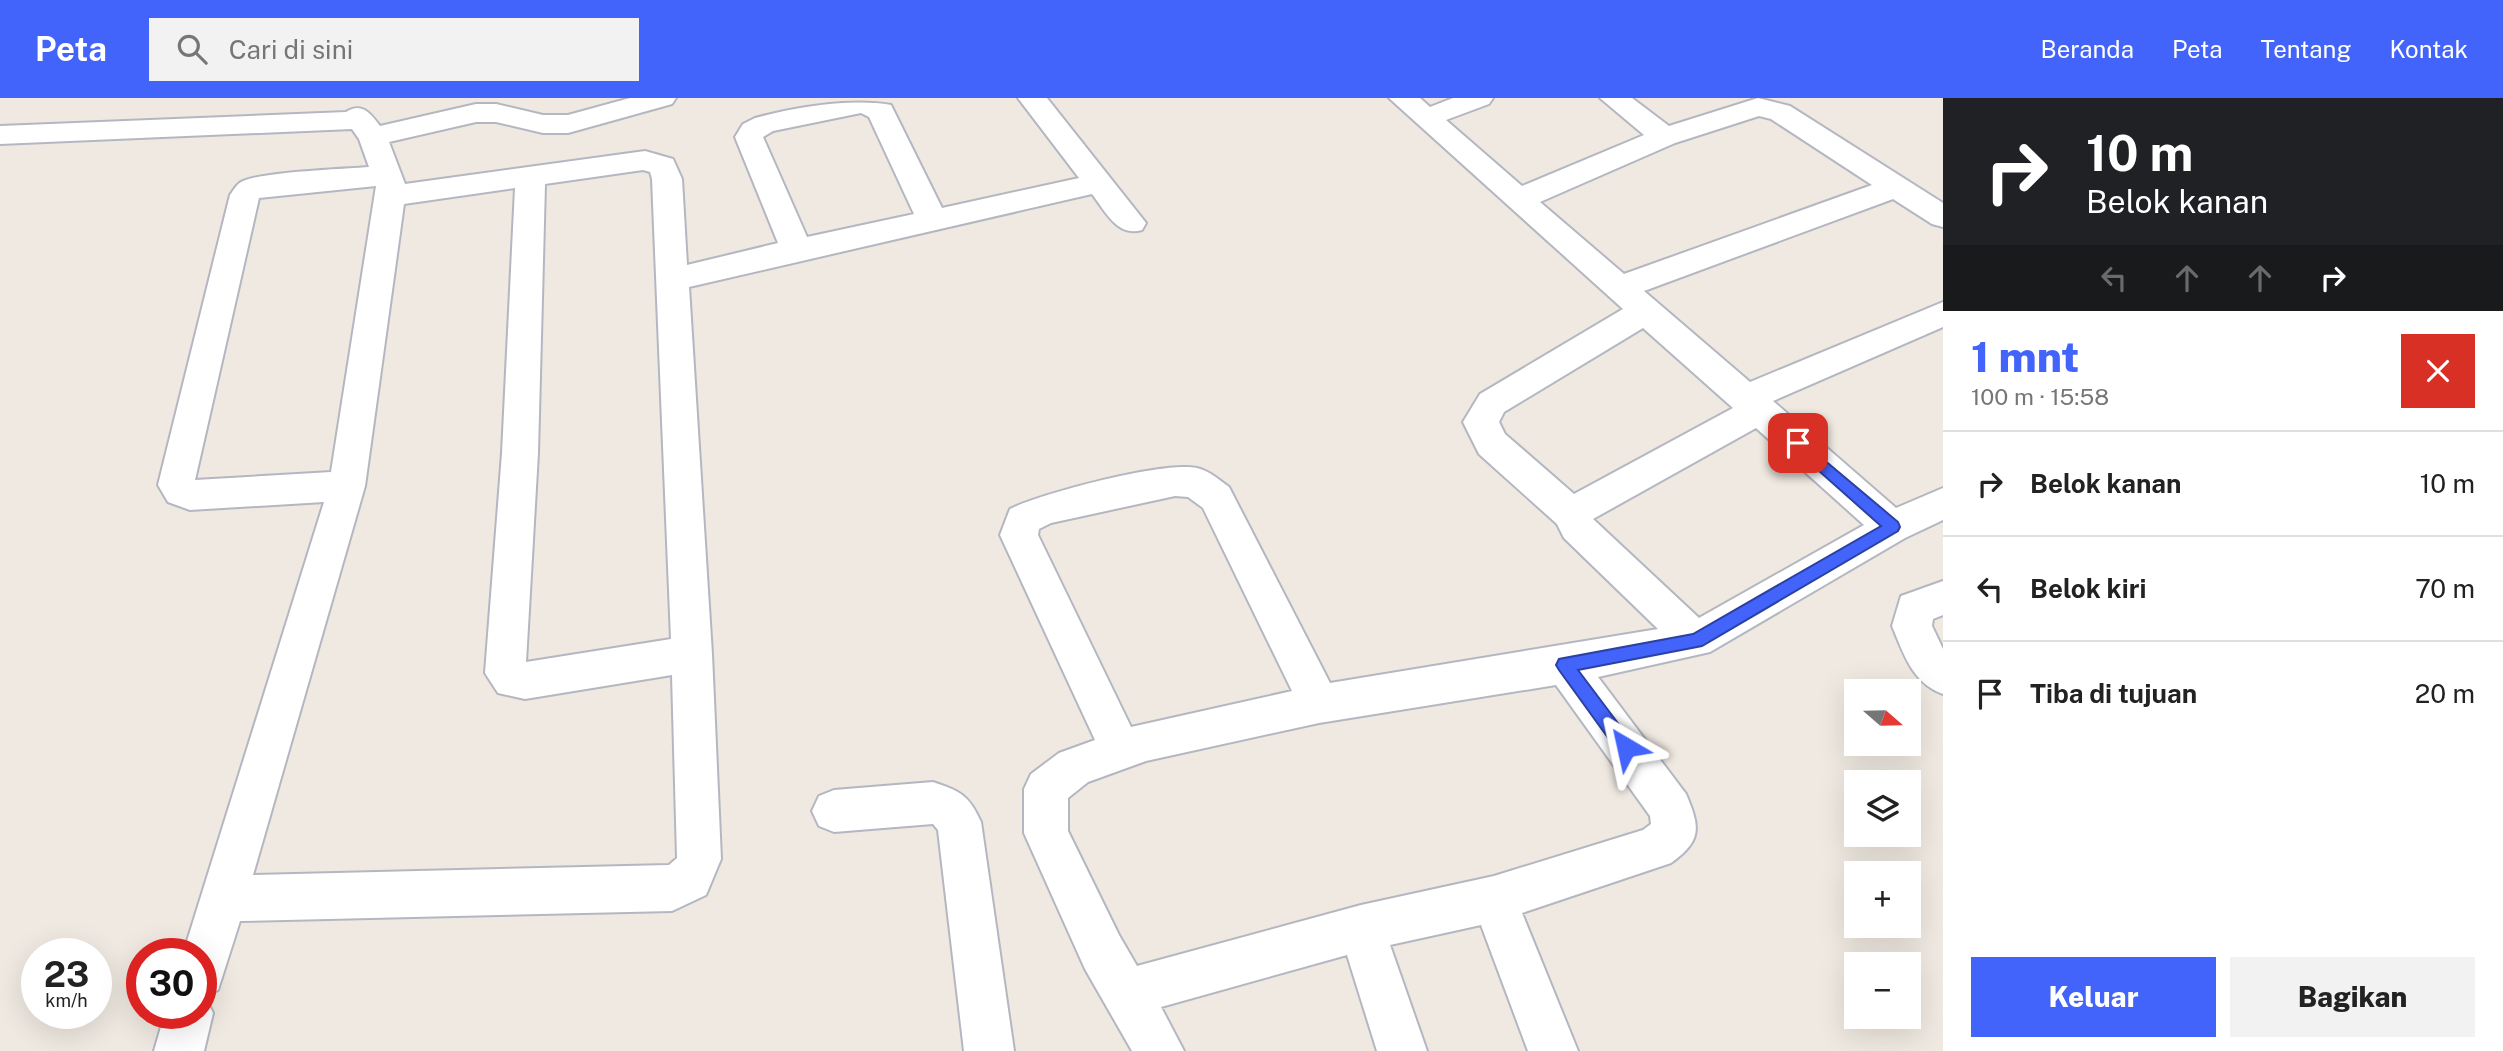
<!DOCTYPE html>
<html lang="id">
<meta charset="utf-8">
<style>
:root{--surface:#fff;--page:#f2f2f2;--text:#222;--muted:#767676;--line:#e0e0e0;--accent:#4264fb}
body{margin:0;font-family:"Public Sans",sans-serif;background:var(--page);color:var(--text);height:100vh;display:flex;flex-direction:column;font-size:26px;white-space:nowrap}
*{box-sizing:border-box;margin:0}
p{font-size:23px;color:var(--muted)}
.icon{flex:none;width:38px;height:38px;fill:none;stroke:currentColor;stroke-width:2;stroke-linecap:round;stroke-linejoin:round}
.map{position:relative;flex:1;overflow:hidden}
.details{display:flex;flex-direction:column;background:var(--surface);width:560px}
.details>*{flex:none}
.top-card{background:#202124;color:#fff;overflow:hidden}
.needle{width:46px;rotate:110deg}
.buttons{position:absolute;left:1844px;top:581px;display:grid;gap:14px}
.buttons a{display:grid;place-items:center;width:77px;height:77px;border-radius:0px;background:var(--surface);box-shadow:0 7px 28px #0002;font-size:35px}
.speed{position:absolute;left:21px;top:840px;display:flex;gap:14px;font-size:35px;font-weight:700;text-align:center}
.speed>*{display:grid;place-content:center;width:91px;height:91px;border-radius:50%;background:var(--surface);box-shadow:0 7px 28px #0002;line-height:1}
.speed small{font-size:18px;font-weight:400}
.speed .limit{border:10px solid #d22;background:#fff;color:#111}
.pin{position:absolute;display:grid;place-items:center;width:60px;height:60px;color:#fff;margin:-30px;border-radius:14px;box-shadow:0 4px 10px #0006}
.me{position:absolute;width:77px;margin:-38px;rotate:324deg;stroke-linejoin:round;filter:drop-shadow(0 0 5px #0008)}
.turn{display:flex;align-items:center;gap:24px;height:147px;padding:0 28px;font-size:32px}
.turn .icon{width:91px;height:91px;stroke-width:2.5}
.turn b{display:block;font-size:49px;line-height:60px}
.lanes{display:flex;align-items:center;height:66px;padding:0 28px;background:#0003;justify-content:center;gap:35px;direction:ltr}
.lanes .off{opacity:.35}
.round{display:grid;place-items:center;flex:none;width:74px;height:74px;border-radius:0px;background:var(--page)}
.headline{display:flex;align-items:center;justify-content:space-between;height:119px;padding:0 28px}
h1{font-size:42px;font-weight:800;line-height:52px;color:var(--accent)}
.button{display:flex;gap:14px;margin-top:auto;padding:14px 28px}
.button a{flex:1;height:80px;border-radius:0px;background:var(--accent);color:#fff;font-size:28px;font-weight:800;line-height:80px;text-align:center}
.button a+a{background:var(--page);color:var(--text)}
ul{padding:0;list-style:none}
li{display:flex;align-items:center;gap:21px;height:105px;padding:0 28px;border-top:2px solid var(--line)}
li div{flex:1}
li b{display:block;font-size:26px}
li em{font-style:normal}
header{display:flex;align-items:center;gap:42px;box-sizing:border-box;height:98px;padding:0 35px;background:var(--accent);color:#fff}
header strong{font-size:33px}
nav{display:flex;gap:38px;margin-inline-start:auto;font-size:24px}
.search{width:490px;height:63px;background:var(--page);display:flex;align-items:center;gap:18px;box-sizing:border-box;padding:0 24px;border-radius:0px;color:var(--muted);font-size:26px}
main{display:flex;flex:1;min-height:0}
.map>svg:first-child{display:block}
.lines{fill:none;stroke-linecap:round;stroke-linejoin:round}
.minor-casing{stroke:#b4b7c1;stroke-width:4}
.minor{fill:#fff;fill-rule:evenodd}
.route{fill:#4264fb;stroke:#2b41a3;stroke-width:2}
</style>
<header>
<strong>Peta</strong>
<div class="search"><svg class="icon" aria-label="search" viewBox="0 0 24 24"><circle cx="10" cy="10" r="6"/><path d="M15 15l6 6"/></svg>Cari di sini</div>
<nav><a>Beranda</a><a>Peta</a><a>Tentang</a><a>Kontak</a></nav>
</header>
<main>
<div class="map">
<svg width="1943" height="953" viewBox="0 0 1943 953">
<rect width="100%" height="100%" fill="#efe9e1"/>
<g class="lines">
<defs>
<path id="minor" d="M630 0H676L672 6 568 35H543L496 24H476L389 44 405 86 645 53 673 61 682 81 687 167 778 145 735 39 743 26 755 20C795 9 852 0 891 7L942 110 1079 80 1018 0H1047L1146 125 1142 132C1117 139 1106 114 1092 96L689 189 712 556 721 761 706 797 672 813 240 823 218 892 204 897 213 915 204 953H154L165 915H201V856H183L324 404 190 412 168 404 158 387 230 97C233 93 236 87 241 84 258 74 344 71 369 69L359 41 352 31 0 46V28L346 14C362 4 370 15 380 28L476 6H496L543 17H568ZM861 15 869 19 914 116 807 139 763 39 773 33ZM643 72 650 74 652 81 671 541 526 564 538 355 545 86ZM376 88 331 374 195 382 259 100ZM515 90 502 355 485 575 498 595 525 601 672 577 677 760 669 767 253 777 365 388 404 106Z
M1389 0H1420L1430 9 1453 0H1493L1489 6 1446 22 1522 88 1644 37 1600 0H1632L1669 28 1758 0 1790 8 1943 105V129L1932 126 1893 101 1644 193 1750 284 1943 204V229L1773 303 1896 410 1943 390V422L1905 440 1710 554 1598 579 1686 696C1701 731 1701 743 1671 765L1522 815 1578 953H1528L1481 827 1390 847 1427 953H1377L1347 857 1161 909 1184 953H1132L1085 871 1024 735V691L1031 676 1059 655 1095 642 1000 437 1010 411C1042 395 1164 363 1197 370 1210 373 1219 382 1229 389L1330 585 1658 531 1564 440 1557 426 1479 356 1463 324 1480 296 1623 211ZM1759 18 1771 21 1872 87 1624 176 1540 104 1675 45ZM1643 230 1733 310 1574 396 1505 336 1499 324 1504 314ZM1756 330 1864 427 1699 520 1593 421ZM1175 398 1188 399 1203 410 1292 593 1131 629 1038 437 1039 431 1051 425ZM1556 587 1650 718 1651 726 1643 732 1494 778 1361 807 1137 868 1119 837 1068 733V700L1088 684 1146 663 1319 625Z
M1943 483V517L1933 521 1932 528 1943 551V596C1912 585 1904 556 1892 528L1901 498Z
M933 684C960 693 969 697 981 724L1014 953H964L938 732 933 726 834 734 819 728 812 713 819 698 834 692Z"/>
</defs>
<!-- minor casing -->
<use href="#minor" class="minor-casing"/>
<!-- minor -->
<use href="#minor" class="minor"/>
</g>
<!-- route -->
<path class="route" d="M1798 340 1898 424 1900 429 1898 433 1702 548 1578 572 1632 644 1634 649 1632 655 1626 658 1619 655 1559 572 1556 567 1559 561 1693 536 1881 428 1793 350 1791 345 1793 341Z"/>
</svg>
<div class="buttons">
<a><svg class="needle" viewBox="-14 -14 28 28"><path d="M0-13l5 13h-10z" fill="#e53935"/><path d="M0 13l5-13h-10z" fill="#767676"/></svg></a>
<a><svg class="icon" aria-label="layers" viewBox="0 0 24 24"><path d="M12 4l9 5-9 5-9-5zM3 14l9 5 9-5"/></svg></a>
<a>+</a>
<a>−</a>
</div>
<div class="speed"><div>23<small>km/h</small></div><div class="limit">30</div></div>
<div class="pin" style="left:1798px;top:345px;background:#d93025"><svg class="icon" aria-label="arrive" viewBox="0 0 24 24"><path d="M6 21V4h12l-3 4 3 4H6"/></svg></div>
<svg class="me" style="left:1626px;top:649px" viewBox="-20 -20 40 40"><path d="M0-17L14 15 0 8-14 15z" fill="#4264fb" stroke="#fff" stroke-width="4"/></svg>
</div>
<section class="details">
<div class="top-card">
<div class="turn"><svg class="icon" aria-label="right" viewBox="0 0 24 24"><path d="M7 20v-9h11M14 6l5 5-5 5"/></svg><div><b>10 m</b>Belok kanan</div></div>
<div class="lanes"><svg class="icon off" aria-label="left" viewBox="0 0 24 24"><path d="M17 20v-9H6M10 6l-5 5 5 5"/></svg><svg class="icon off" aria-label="ahead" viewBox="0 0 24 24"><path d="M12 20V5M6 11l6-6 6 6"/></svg><svg class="icon off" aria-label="ahead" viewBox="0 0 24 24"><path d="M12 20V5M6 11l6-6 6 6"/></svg><svg class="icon" aria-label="right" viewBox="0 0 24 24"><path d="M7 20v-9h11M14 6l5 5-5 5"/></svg></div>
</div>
<div class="headline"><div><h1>1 mnt</h1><p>100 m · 15:58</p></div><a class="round" style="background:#d93025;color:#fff"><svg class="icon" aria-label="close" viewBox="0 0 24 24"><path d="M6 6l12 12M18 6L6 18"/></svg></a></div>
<ul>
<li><svg class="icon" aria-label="right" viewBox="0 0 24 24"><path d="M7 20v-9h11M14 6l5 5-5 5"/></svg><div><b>Belok kanan</b></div><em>10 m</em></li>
<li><svg class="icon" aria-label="left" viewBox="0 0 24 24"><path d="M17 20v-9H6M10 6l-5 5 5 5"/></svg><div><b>Belok kiri</b></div><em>70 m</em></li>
<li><svg class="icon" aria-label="arrive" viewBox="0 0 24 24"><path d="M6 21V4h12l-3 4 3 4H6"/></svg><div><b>Tiba di tujuan</b></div><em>20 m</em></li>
</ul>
<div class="button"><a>Keluar</a><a>Bagikan</a></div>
</section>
</main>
